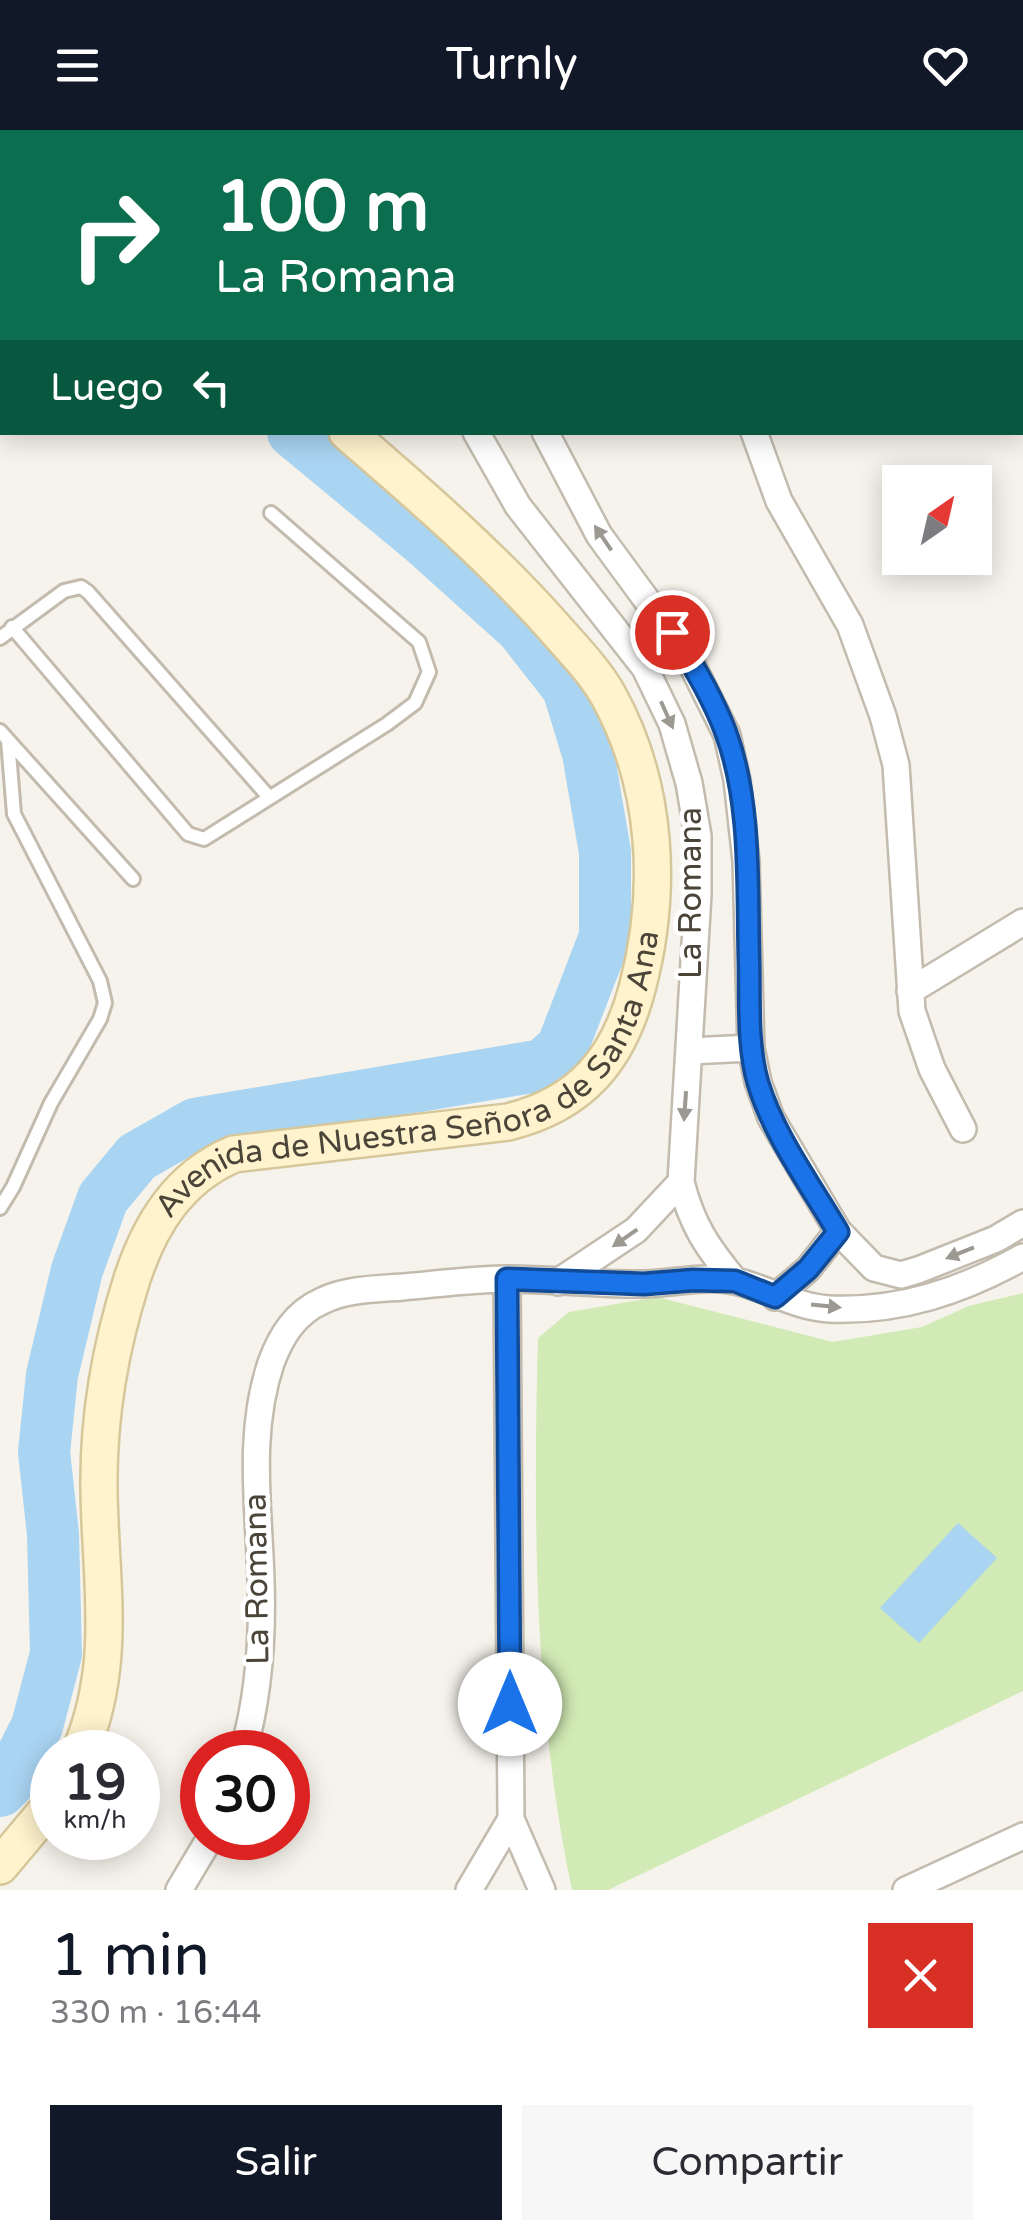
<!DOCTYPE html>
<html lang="es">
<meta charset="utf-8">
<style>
:root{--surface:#fff;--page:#f7f7f7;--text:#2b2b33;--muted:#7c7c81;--accent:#111827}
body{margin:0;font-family:"Varela Round",sans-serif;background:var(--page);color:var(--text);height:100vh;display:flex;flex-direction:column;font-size:38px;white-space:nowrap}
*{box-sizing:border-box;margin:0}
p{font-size:32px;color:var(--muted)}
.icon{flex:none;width:55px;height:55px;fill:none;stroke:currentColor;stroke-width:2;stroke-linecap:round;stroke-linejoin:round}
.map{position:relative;height:1760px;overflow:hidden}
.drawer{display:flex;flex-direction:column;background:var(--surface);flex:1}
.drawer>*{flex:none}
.hud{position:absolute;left:0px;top:0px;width:1025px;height:305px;box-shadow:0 5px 25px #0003;background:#0b6e4f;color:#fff;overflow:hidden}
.needle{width:65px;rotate:34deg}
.controls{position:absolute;left:882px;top:335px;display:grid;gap:20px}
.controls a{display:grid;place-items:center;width:110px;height:110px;border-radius:0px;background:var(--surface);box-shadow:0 5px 25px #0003;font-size:50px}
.speed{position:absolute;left:30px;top:1600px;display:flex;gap:20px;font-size:50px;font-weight:700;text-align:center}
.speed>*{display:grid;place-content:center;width:130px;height:130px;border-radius:50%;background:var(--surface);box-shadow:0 5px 25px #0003;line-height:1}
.speed small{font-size:25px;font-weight:400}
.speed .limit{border:15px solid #d22;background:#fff;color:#111}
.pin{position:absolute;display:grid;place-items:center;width:85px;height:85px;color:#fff;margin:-42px;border:5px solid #fff;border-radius:50%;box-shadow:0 2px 10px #0007}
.me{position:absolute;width:110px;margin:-55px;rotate:0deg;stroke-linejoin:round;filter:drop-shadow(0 0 8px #0008)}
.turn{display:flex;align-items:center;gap:35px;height:210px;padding:0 50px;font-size:45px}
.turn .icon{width:130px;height:130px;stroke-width:2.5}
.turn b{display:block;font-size:70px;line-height:85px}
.then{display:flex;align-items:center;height:95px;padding:0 50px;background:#0003;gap:20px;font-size:38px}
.round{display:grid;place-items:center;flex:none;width:105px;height:105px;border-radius:0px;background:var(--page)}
.summary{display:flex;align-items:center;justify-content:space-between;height:170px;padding:0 50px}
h1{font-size:60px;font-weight:600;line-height:75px;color:var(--accent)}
.cta{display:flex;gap:20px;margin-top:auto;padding:20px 50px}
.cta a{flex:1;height:115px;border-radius:0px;background:var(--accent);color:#fff;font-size:40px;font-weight:600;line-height:115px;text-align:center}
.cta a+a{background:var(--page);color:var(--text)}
header{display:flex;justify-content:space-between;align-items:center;height:130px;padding:0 50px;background:var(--accent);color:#fff;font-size:45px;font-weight:600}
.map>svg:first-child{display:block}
.green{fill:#d2eab5}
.water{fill:#a9d4f2}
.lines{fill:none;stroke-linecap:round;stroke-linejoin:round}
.river{stroke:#a9d4f2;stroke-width:52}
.lane-casing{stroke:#c2bbae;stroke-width:18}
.street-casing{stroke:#c2bbae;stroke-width:30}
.secondary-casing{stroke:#d6c79b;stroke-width:40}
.highway-casing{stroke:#e0a43c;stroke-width:52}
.path{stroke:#c4b79f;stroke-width:5;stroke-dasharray:5 5;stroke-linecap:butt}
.lane{stroke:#fff;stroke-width:12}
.street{stroke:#fff;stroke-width:25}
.secondary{stroke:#fff3cd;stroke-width:35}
.highway{stroke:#ffcf6e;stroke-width:48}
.oneway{fill:#9c9892}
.route-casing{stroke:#114b97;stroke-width:25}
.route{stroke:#1a73e8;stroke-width:18}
.labels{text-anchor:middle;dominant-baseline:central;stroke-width:9;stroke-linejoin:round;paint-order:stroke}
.street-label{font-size:32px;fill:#4b4439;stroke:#fff}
</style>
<header><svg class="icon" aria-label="menu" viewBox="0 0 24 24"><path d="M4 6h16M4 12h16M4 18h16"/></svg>Turnly<svg class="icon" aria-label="heart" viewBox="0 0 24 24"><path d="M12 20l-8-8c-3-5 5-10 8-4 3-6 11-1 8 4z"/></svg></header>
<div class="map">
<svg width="1023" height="1760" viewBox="0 0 1023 1760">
<rect width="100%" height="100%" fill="#f6f3ec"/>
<!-- green -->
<path class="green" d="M1023 1163V1561L608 1760H572C534 1581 533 1390 538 1208L569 1182 657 1167 833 1212 922 1197 969 1176Z"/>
<!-- water -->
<path class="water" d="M958 1393 997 1428 919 1513 880 1478Z"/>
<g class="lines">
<!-- river -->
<path class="river" d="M0 1661 9 1652 37 1596 56 1524 53 1404 44 1322 52 1245 77 1140 103 1068 137 1027 195 994 543 935 562 918 605 807V722L588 623 568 558 521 498 422 409 293 302"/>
<defs>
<path id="lane" d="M694 0 695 2
M533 2 536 0
M758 2 763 0
M12 497 188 704 204 709 387 594 415 573 429 542 419 512 271 383
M0 508 64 461 81 457 88 462 268 666
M0 601 133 749
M0 1078 13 1057 51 973 100 889 105 873 100 851 14 684 8 610"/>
<path id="street" d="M497 2 498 0
M1022 266 1023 268
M476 302 518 376 645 538 672 594 689 653 698 706V764L681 1052C692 1095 707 1117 735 1151
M545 302 599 405 687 525 727 605 737 650 746 731 751 918 758 952 771 988 838 1101 874 1138 901 1145 918 1140 996 1109 1023 1093
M754 302 779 371 850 495 883 586 896 635 912 881 932 939 963 999
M910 861 1023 792
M689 921 751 918
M558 1152 636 1100 681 1052
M775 1167 808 1139 838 1101
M243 1622C259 1566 263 1509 261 1450 259 1378 247 1304 271 1233 281 1206 295 1183 322 1171 346 1159 377 1159 403 1157 438 1154 474 1149 509 1149 554 1149 599 1155 645 1154 674 1153 706 1145 735 1151 767 1158 795 1177 829 1179 900 1182 962 1161 1023 1127
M511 1689 542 1760
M179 1760 210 1708
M469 1760 511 1689 507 1149
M906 1760 1023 1706"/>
<g id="secondary">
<path id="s1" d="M80 1622C118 1533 100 1452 99 1359 98 1286 110 1218 132 1149 150 1094 179 1047 234 1024L508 992C581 974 618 930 637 859 663 761 658 655 608 565 594 540 570 516 551 494 488 424 419 364 347 302"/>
<path d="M0 1736 52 1674"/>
</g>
<path id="highway" d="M48 2 54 0
M259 2 264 0
M0 24 2 23
M0 121 2 119"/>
</defs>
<!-- lane casing -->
<use href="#lane" class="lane-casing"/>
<!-- street casing -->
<use href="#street" class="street-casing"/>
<!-- secondary casing -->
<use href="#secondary" class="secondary-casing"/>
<!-- highway casing -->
<use href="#highway" class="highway-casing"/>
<!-- path -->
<path class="path" d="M0 188 2 187"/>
<!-- lane -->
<use href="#lane" class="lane"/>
<!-- street -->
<use href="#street" class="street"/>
<!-- secondary -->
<use href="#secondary" class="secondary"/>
<!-- highway -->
<use href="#highway" class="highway"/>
</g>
<!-- one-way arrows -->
<defs><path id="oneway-solid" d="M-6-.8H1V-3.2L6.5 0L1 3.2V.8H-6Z" transform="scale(2.5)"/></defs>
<g class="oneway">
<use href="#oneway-solid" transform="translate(603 408) rotate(-124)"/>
<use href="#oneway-solid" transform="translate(667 585) rotate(66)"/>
<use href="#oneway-solid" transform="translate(685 976) rotate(94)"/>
<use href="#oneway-solid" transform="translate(625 1108) rotate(145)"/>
<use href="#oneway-solid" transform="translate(960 1123) rotate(158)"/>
<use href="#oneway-solid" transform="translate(826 1176) rotate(6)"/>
</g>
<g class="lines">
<defs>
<path id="route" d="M510 1574 507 1149 644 1154 693 1150 735 1151 775 1167 808 1139 838 1102C810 1054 774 1006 758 953 747 915 750 872 749 831 747 757 752 674 726 603 713 568 693 534 672 502"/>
</defs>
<!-- route casing -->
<use href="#route" class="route-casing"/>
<!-- route -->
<use href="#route" class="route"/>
</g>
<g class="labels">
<!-- street labels -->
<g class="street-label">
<text transform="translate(691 763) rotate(-90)">La Romana</text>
<text stroke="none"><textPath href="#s1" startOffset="865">Avenida de Nuestra Señora de Santa Ana</textPath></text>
<text transform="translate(257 1449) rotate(-91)">La Romana</text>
</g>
</g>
</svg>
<div class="controls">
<a><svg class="needle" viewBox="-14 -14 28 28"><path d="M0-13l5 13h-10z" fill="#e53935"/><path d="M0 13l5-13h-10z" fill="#7c7c81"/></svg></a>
</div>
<div class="speed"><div>19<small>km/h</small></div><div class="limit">30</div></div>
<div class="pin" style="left:672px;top:502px;background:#d93025"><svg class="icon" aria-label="arrive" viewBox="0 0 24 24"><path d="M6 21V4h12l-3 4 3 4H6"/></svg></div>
<svg class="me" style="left:510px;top:1574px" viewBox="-20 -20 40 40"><circle r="19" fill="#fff"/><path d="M0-13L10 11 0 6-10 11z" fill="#1a73e8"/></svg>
<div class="hud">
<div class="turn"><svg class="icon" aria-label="right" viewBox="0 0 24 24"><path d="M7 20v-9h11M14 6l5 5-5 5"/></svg><div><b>100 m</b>La Romana</div></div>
<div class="then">Luego<svg class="icon" aria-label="left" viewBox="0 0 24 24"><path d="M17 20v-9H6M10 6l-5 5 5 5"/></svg></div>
</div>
</div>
<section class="drawer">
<div class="summary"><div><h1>1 min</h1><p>330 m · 16:44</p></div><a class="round" style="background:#d93025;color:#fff"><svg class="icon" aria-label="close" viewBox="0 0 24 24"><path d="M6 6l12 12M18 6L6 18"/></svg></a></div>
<div class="cta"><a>Salir</a><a>Compartir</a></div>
</section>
